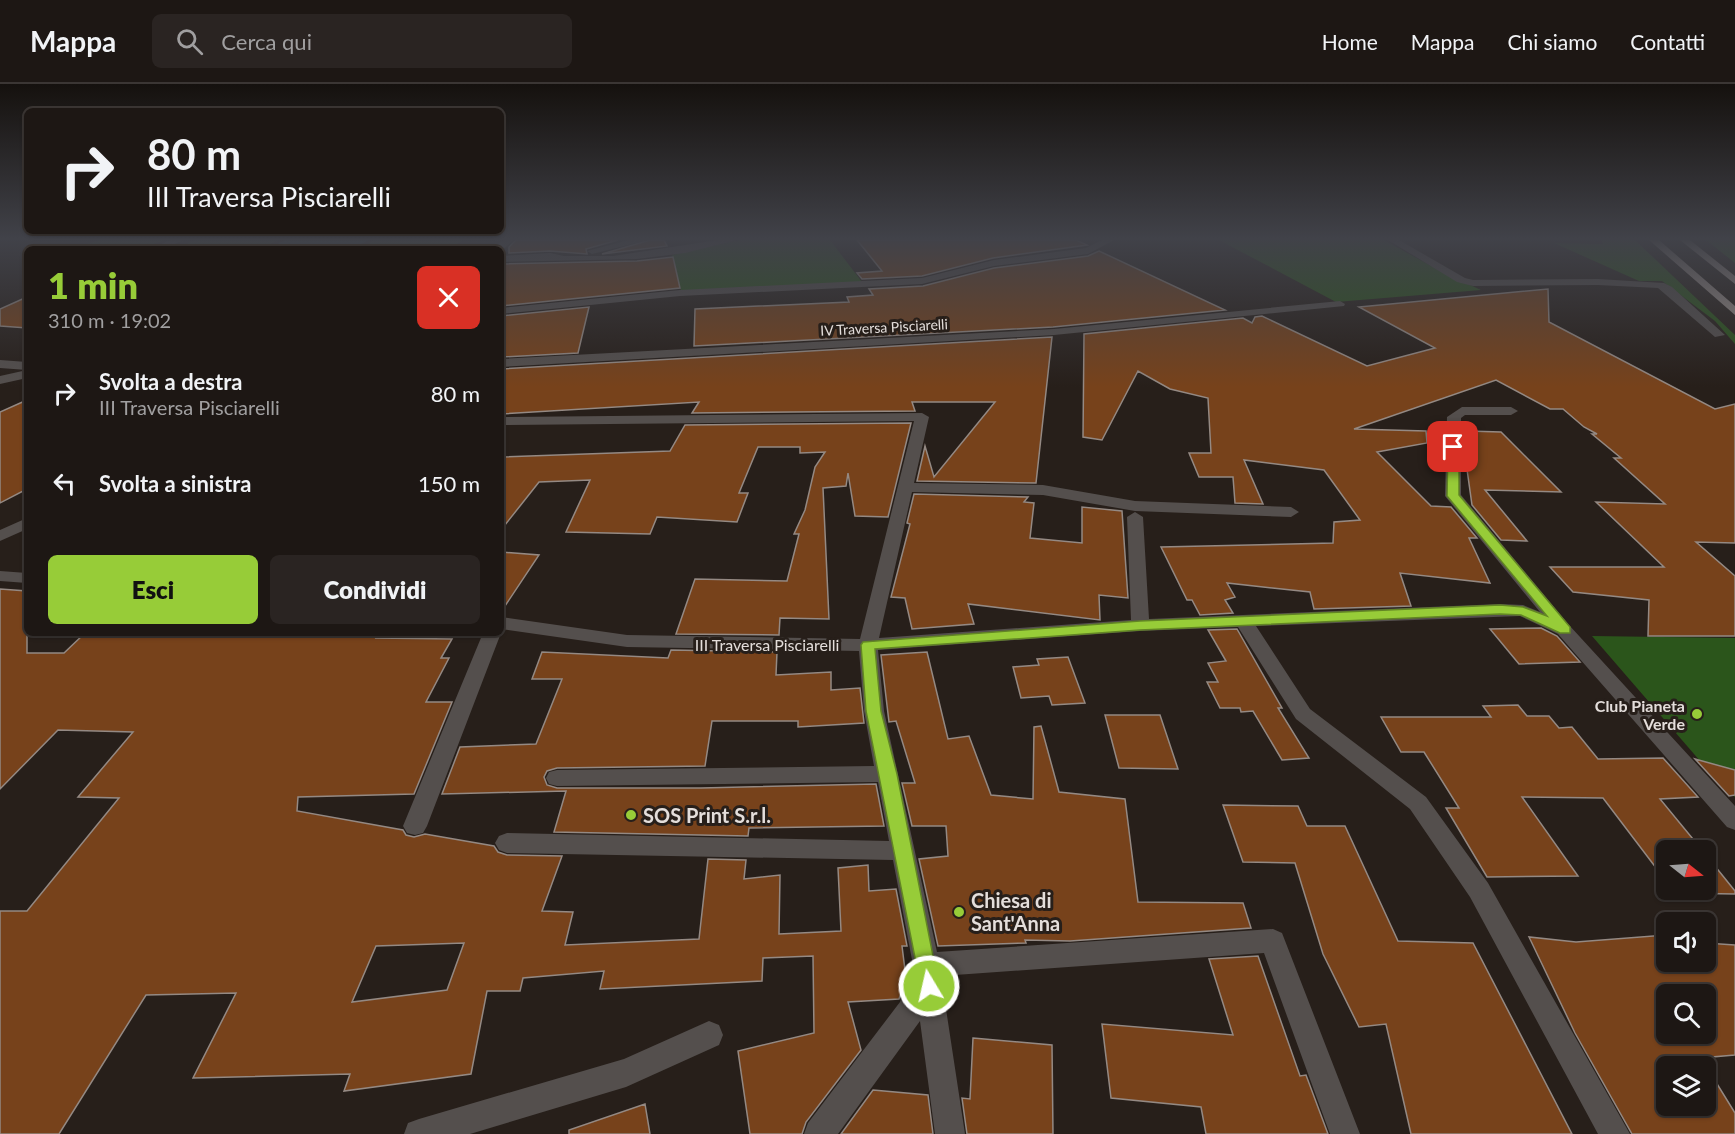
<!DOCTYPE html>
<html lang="it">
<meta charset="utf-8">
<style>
:root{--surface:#1d1714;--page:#2a2422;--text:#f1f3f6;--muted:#a09fa0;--line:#3b3634;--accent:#97cc38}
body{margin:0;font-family:Lato,sans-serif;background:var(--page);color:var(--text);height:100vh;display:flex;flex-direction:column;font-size:22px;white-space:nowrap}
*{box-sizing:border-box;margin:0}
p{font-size:20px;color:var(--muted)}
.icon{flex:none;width:33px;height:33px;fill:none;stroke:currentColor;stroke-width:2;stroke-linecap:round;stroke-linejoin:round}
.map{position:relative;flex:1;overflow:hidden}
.sheet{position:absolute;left:24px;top:162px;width:480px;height:390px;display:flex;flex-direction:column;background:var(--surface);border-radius:9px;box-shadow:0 2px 4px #0004,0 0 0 2px var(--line)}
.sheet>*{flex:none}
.guide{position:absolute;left:24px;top:24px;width:480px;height:126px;border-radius:9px;box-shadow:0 2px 4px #0004,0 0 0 2px var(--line);background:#1d1714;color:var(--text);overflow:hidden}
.needle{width:39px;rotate:107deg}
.buttons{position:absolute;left:1656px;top:756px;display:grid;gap:12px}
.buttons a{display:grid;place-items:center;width:60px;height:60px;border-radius:9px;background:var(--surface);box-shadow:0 2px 4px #0004,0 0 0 2px var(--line);font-size:30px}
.pin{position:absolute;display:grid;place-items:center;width:51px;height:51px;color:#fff;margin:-26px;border-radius:12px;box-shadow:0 3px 9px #0006}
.me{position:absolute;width:66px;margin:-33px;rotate:351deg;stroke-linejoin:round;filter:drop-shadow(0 0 4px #0008)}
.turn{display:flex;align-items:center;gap:21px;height:126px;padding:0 24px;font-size:27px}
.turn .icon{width:78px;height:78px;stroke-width:2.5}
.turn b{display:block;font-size:42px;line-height:51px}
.round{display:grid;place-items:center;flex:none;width:63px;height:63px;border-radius:9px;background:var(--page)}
.summary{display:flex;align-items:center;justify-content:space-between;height:102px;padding:0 24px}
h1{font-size:36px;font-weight:800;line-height:45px;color:var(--accent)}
.action{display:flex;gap:12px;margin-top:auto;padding:12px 24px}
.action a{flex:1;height:69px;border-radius:9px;background:var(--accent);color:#111;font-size:24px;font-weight:800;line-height:69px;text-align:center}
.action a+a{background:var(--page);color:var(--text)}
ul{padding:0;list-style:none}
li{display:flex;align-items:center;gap:18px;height:90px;padding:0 24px}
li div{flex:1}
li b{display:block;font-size:22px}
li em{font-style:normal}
header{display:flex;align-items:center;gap:36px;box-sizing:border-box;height:84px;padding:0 30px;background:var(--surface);border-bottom:2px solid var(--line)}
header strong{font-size:28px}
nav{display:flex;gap:33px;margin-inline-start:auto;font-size:21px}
.search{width:420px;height:54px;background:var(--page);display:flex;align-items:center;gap:15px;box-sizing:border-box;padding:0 21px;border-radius:9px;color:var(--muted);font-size:22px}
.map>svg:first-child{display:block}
.green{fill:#2b551b}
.water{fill:#195f66}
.building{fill:#77421b;stroke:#948983;stroke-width:1.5;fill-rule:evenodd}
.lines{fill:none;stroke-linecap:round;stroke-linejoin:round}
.minor{fill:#544f4d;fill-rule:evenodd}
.highway{fill:#9a8f8a;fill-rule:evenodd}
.route{fill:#97cc38;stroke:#628524;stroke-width:1.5}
.poi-dot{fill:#97cc38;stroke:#271f1a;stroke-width:2}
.labels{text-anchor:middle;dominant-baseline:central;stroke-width:6;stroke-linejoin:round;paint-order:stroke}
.far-street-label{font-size:14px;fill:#e4dedb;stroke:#271f1a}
.street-label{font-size:16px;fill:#e4dedb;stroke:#271f1a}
.poi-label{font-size:16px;font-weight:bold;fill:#e4dedb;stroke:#271f1a;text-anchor:end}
.near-poi-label{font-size:20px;font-weight:bold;fill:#e4dedb;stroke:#271f1a;text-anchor:start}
</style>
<header>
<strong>Mappa</strong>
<div class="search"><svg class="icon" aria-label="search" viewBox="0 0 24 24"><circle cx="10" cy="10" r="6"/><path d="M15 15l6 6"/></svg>Cerca qui</div>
<nav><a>Home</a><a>Mappa</a><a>Chi siamo</a><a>Contatti</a></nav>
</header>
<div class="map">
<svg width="1735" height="1050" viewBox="0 0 1735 1050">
<rect width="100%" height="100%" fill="#271f1a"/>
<!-- green -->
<path class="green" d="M98 156H165L140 165H74Z
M195 156H278L261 165H176Z
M374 156H463L450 165H358Z
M739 156H830L862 198 681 207 672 171Z
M1219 156H1384L1442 188 1481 206 1336 218Z
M1601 156H1635L1735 251V260L1715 237 1662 197H1639L1554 159 1603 160Z
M1706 156H1735V179Z
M1592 552 1735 554V713L1726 707Z"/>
<!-- water -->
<path class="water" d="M285 156H368L353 165H268Z"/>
<!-- building -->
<path class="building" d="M516 156H618L586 165 587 170 550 167 509 169V163Z
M650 156H664L667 162 602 170Z
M857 156H1076L1087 161 993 174 922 192 862 195 857 189 882 187Z
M1099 167 1225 226 1053 243 694 262 695 225 849 218 847 213 873 211 869 205 923 202 994 184 1088 172Z
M673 173 680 204 501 222V180L637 177Z
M1548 205 1549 238 1715 325 1735 320V459L1696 458 1735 492V552H1648L1649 516 1573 508 1550 483H1664L1596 418 1665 420 1614 374H1621L1592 350H1597L1584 343 1563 325H1550L1496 296 1354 345 1426 347 1427 359 1377 368 1431 422 1451 423 1477 454H1469L1490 499 1400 489 1411 522 1314 525 1310 508 1227 499 1235 513 1225 516 1233 529 1200 531 1192 516H1187L1161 463 1333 459 1334 438 1360 436 1324 386 1244 376 1263 420 1235 419 1233 393H1199L1189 369H1211L1208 314 1170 305 1138 287 1102 356 1083 353 1084 250 1243 234 1252 239 1255 233 1262 232 1367 282 1435 264 1359 223Z
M27 213V244L0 242V225Z
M589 223 578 269 501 273V232Z
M1052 253 1036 399 917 397 925 362 934 393 995 318H912L915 327 692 329 699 318 501 330V285Z
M27 316V405L0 419V328Z
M911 339 888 433 855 432 848 389 846 402 823 404 829 535 780 534 779 551 676 550 695 495 787 497 799 450H794L805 426 815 383 825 368 800 369V363H758L739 409H748L737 438 657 433 650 450 566 448 590 396 539 398 501 446V373L670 367 685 341Z
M1467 347 1501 348 1561 408 1485 406 1527 457 1501 456 1472 421 1465 371Z
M914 410 1028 413 1024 418 1034 419 1030 454 1082 459V423L1122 427 1128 514 1099 511 1100 536 968 520 974 540 912 545 905 514 891 513 910 440 907 439Z
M501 468 539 471 501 528Z
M0 505 27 507V569H64L85 549H379L376 554 452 555 441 574H449L426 618H452L414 710 298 713 297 727 403 746 406 751 414 753 425 750 494 762 498 768 507 771 562 772 542 827 573 828 565 861 699 855 708 775 746 776 744 795 780 791 779 850 841 847 838 784 868 781 869 807 896 805 907 862H902L906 894 899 915 848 918 861 966 806 1038 802 1050H750L738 967 814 949 813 872 763 874 762 897 600 905 604 887 523 894 520 907H487L471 990 344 1007 350 990 193 994 236 909 146 911 59 1050H0V827H27L119 714 78 713 133 648 58 646 0 705ZM464 859 447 906 352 918 376 862Z
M1541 544 1557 552 1580 578 1519 580 1490 545Z
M1237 545 1282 624H1278L1309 674 1282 676 1253 627 1241 628 1240 624H1220L1207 598H1218L1208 579 1226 577 1208 546Z
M671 566 777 568 776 591 831 588V606L860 604 864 639 798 643V637H712L705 682 557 684 547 687 544 693 547 701 557 704H701L876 700 884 742 749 744 748 752 554 748 566 707 442 710 460 663 536 660 562 595H532L542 568 668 574Z
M927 568 948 655 969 652 991 711 1033 715 1034 643 1041 642 1059 708 1125 715 1138 818 1243 819 1251 844 1070 857 1025 856 1026 859 938 862 919 775 948 772 946 742H912L902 699H915L896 637 889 638 881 571Z
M1068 573 1085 619 1052 621 1049 612 1021 614 1013 583 1039 581 1037 575Z
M1518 621 1527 632H1549L1559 644 1572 643 1598 675 1663 674 1698 713 1660 715 1702 766H1666V797L1603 714 1522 713 1578 792 1487 793 1446 724H1459L1424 668H1401L1381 633H1491L1483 622Z
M1105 631H1160L1178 685 1119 684Z
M1695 675 1735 686V711L1729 712Z
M1223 721 1298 722 1307 742H1345L1398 857 1473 859 1572 1050H1411L1386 940 1359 943 1323 870 1295 779 1243 778Z
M1706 771 1735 807V810L1676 809 1673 806H1706Z
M1666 851V878H1706V859L1735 861V971L1701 974 1735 1029V1050H1632L1575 949 1529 853 1576 858ZM1666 910H1706V950H1666ZM1666 982H1706V1022H1666Z
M1258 872 1300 992 1306 991 1328 1050H1206L1201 1023 1111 1014 1102 940 1233 951 1209 875Z
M973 954 1052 961 1053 1050H967L962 1014 970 1015Z
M873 1006 928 1011 933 1050H841Z
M645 1020 650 1050H569V1046Z"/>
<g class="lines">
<!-- minor -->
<path class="minor" d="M170 156H183L164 165H151Z
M503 156H514L501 167 492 165Z
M629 156H648L592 170 587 167Z
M718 156H737L685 169 637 175 501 178V172L550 169 564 172H613Z
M1102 156H1114L1088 170 994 182 922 200 680 212 501 230V224L680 206 922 194 994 176 1086 164Z
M1388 156H1399L1465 194 1473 196 1598 195 1664 199 1672 203 1725 251 1715 253 1658 204 1598 201 1473 202 1457 198Z
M1340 217 1345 220 1344 222 1054 251 501 283V275L1054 245Z
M0 276 27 278V286L0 284Z
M27 286V294L0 300V292Z
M1462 323H1511L1518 327 1511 331H1465L1461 334V411L1569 541 1735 722V746L1727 743 1558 550 1520 532 1256 542 1310 625 1426 713 1488 799 1630 1050H1598L1470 813 1410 725 1296 635 1238 543 1140 547 878 566 884 627 937 868 1273 845 1282 849 1360 1050H1330L1264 869 941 892 965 1050H935L920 937 838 1050H804L808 1039 900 918 913 881 893 776 507 769 499 766 495 759 499 752 507 749 889 757 878 698 557 702 549 700 546 694 549 688 557 686 874 682 864 627 859 567 627 563 501 545V533L627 551 860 555 914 337 501 341V333L922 329 929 333 914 399 1043 401 1135 417 1291 423 1299 428 1291 433 1135 427 1043 411 912 408 879 554 1131 536 1127 433 1135 428 1143 433 1149 535 1500 520 1523 521 1540 528 1445 412 1447 333Z
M27 434V445L0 457V446Z
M0 487 27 489V499L0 497Z
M483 549H501L427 742 423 749 415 751 407 749 403 742Z
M709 937 719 941 723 951 719 961 626 1003 470 1050H404L408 1039 419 1035 624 975Z"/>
<!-- highway -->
<path class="highway" d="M1649 156H1659L1735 222V231Z
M1680 156H1690L1735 192V200Z"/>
</g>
<!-- sky -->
<linearGradient id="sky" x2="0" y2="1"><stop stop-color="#15110e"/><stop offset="0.51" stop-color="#414249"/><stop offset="1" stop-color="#414249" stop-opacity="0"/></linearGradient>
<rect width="1735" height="303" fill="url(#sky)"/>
<!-- route -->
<path class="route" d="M1453 360 1459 363V411L1570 543V549H1560L1521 531 1500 530 1140 546 875 565 881 627 897 690 939 902 936 909 929 912 922 909 866 627 861 561 863 558 1140 537 1500 521 1523 523 1547 532 1447 412 1448 363Z"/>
<!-- markers -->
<g class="poi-dot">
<circle cx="1697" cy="630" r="6"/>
<circle cx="631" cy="731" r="6"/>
<circle cx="959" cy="828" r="6"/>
</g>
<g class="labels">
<!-- far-street labels -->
<g class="far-street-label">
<text transform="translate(884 243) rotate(-3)">IV Traversa Pisciarelli</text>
</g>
<!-- street labels -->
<g class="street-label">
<text x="767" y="560">III Traversa Pisciarelli</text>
</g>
<!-- poi labels -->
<g class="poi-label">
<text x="1685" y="621">Club Pianeta<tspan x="1685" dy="18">Verde</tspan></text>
</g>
<!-- near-poi labels -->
<g class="near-poi-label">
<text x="643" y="731">SOS Print S.r.l.</text>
<text x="971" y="816">Chiesa di<tspan x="971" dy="23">Sant'Anna</tspan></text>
</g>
</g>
</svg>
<div class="buttons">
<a><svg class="needle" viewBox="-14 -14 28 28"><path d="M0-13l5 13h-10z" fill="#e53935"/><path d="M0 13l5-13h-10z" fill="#a09fa0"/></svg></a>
<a><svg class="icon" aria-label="sound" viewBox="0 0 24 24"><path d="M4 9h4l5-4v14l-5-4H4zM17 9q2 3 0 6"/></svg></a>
<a><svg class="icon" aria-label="search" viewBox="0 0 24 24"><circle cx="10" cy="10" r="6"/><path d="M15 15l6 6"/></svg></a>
<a><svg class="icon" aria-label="layers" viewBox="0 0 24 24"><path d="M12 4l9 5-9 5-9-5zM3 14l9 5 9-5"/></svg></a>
</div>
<div class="pin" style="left:1453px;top:363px;background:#d93025"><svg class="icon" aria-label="arrive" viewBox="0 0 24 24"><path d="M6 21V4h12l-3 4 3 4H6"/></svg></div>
<svg class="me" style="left:929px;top:902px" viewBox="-20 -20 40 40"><circle r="17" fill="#97cc38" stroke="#fff" stroke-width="3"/><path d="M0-11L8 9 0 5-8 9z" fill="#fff"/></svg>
<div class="guide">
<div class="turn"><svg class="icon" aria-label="right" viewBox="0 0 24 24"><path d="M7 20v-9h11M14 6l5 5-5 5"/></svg><div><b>80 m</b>III Traversa Pisciarelli</div></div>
</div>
<section class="sheet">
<div class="summary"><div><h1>1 min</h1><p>310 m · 19:02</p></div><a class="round" style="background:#d93025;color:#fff"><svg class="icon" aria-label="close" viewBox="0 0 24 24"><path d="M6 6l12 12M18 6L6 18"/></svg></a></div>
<ul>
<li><svg class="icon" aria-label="right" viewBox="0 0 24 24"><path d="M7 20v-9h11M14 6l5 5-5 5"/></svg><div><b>Svolta a destra</b><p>III Traversa Pisciarelli</p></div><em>80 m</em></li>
<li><svg class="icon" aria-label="left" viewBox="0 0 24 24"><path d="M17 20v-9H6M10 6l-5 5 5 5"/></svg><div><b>Svolta a sinistra</b></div><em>150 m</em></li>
</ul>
<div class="action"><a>Esci</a><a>Condividi</a></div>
</section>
</div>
